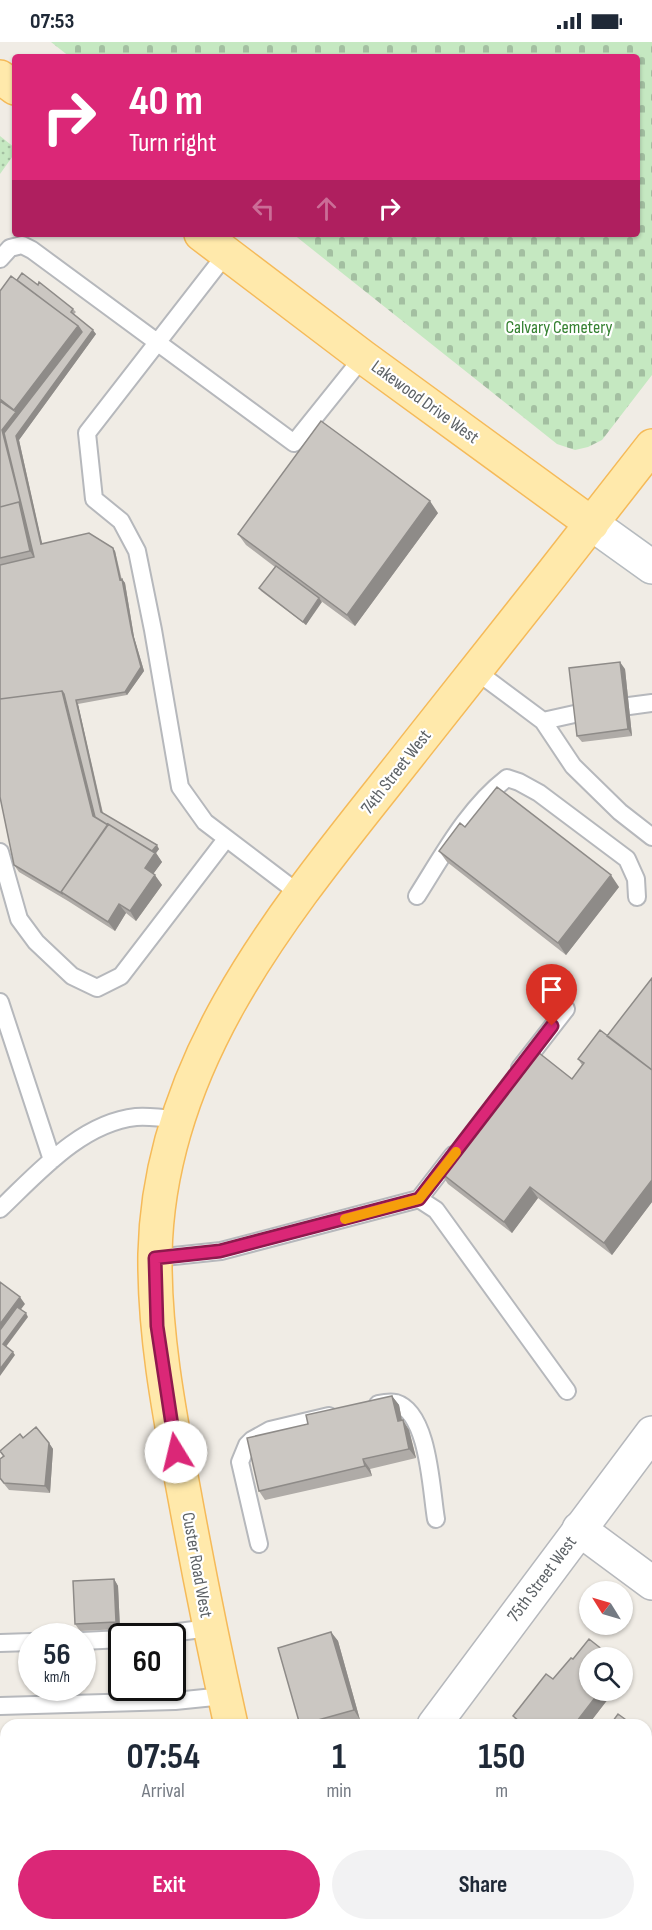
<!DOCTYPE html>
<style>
:root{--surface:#fff;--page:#f2f2f3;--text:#1f2937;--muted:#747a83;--accent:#db2777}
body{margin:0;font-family:"Sofia Sans Condensed",sans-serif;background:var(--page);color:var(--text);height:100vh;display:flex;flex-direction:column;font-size:22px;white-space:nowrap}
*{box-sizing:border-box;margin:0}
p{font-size:20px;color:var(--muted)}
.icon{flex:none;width:33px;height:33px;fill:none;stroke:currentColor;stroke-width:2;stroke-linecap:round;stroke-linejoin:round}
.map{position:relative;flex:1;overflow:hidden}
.drawer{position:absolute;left:0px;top:1677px;width:652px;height:212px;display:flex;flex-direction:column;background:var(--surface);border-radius:18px 18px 0 0;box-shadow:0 2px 4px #0004}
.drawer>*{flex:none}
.guide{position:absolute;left:12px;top:12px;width:628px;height:183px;border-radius:6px;box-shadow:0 2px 4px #0004;background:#db2777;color:#fff;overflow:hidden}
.needle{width:39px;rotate:307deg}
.controls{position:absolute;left:579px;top:1539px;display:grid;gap:12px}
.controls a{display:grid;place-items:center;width:54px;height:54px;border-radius:50%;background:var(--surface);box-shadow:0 2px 4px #0004;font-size:30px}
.speed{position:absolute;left:18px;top:1581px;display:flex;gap:12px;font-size:30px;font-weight:700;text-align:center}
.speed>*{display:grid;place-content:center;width:78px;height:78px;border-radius:50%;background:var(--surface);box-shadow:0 2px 4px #0004;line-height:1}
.speed small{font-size:15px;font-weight:400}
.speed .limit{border:3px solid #111;border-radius:9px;background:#fff;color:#111}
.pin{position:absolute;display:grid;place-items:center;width:51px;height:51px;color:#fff;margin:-62px -26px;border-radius:50% 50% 50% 0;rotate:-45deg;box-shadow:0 0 6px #0007}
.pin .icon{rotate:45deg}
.me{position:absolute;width:66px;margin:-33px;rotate:351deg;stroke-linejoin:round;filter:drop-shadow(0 0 4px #0008)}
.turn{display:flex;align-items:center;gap:21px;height:126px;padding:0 18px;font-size:27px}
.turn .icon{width:78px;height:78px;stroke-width:2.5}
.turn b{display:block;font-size:42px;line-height:51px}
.lanes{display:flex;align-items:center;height:57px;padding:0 18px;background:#0003;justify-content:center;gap:30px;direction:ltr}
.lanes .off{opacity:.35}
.eta{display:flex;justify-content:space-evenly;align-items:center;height:102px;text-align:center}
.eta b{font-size:36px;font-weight:700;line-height:42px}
.cta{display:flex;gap:12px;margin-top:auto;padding:12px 18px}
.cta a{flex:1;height:69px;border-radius:36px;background:var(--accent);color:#fff;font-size:24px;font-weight:700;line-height:69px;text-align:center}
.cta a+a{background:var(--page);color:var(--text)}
.status{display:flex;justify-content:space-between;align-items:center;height:42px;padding:0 30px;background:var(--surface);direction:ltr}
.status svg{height:16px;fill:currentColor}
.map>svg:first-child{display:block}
.green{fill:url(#green-dots)}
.cemetery{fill:url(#cemetery-stones)}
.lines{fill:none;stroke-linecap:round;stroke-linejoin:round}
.service-casing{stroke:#b6b8bc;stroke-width:20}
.minor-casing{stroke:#b6b8bc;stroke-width:36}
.tertiary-casing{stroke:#b6b8bc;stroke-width:36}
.secondary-casing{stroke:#b6bbbf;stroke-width:36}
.primary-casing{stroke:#f5ba59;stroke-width:36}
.service{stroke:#fff;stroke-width:16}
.minor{stroke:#fff;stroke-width:33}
.tertiary{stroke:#fff;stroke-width:33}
.secondary{stroke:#fff;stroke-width:33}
.primary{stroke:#ffe9ab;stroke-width:33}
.wall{fill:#afaba7}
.shaded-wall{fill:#8e8b88}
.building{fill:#cbc7c2;stroke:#8e8b88;stroke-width:1.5}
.route-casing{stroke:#8e194d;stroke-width:15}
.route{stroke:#db2777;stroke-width:10}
.slow{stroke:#f59e0b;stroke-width:10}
.labels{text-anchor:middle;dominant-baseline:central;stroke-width:4.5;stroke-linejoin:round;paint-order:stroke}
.park-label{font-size:18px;fill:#358131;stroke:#fff}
.street-label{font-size:18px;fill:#5d6266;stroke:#fff}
</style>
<div class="status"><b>07:53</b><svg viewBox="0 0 49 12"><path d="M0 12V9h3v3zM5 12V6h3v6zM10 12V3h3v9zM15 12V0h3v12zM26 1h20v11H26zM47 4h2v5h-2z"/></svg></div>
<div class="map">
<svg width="652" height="1888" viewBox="0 0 652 1888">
<defs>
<pattern id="green-dots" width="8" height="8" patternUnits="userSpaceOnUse" patternTransform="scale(1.5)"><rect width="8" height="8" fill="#c5e8c1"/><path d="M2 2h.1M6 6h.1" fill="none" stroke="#a3bfa1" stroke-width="1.8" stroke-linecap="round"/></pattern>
<pattern id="cemetery-stones" width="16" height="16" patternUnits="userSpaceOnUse" patternTransform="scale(1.5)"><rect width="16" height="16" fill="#c5e8c1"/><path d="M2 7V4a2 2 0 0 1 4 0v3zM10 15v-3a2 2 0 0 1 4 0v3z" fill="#a3bfa1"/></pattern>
</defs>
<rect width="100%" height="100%" fill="#f0ece5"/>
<!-- green -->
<path class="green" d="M0 94 15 106V111L0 132Z"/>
<!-- cemetery -->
<path class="cemetery" d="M51 0H652V333L602 398 588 405 575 408 557 402 293 192H638V15H70Z"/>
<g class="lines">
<defs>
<path id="service" d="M226 212 87 391 94 457 121 479 137 509 153 588 180 745 205 780 301 853
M0 217 10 206 22 203 32 208 294 401 363 315
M476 629 543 679 579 671
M629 664 652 661
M543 679 573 724 620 770 652 795
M0 810 19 877 36 900 72 934 97 946 121 934 226 797
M417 854C443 813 468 766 507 736L519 740 539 751 627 817 636 837 637 855
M0 960 52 1118
M520 1026 566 967
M419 1157 453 1113
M0 1167C38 1131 81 1081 136 1075 150 1074 164 1076 177 1078
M155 1216 221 1209 419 1157 436 1168 567 1349
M378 1362C383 1361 391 1360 396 1361 429 1371 431 1448 436 1477
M259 1502 240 1420 247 1403 252 1398 270 1388 329 1374
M148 1594 209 1586
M82 1599 122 1597
M0 1601 32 1600
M0 1664 175 1659 224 1654
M646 1832 652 1836"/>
<path id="minor" d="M579 1487 652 1541"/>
<path id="tertiary" d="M434 1683 652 1391"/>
<path id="secondary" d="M592 482 652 525"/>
<path id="primary" d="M0 35 15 46
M201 192 363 315 592 482
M231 1683C214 1607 199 1532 185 1456 170 1375 154 1294 155 1212 159 1007 300 852 419 700 497 602 575 503 652 404
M275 1882V1888"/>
</defs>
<!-- service casing -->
<use href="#service" class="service-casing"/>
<!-- minor casing -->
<use href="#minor" class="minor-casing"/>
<!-- tertiary casing -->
<use href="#tertiary" class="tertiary-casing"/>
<!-- secondary casing -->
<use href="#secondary" class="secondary-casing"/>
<!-- primary casing -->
<use href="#primary" class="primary-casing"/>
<!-- service -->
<use href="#service" class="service"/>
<!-- minor -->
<use href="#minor" class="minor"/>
<!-- tertiary -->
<use href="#tertiary" class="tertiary"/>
<!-- secondary -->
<use href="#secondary" class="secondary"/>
<!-- primary -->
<use href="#primary" class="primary"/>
</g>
<!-- wall -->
<path class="wall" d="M17 238 38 243 73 267 76 270 74 272 96 292 19 398 42 502 115 509 122 538V537L125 541 134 595 144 629 127 653 78 662 103 771 159 807 156 811 162 820 153 832 162 843 136 879 126 871 115 889 68 859 19 830 14 823 0 755V249Z
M438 471 355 584 321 559 306 583 261 549 259 546 275 525 246 503 238 492Z
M625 627 632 694 582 700 577 694Z
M465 785 619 845 566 913 447 820 439 809Z
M652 936V1160L612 1213 538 1156 512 1191 448 1142 440 1130 572 1037 582 1023 578 1017 607 994Z
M392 1354 399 1363 402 1378 409 1388 416 1416 370 1427 372 1434 265 1458 259 1449 308 1382Z
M23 1396 49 1401 53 1407 50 1451 9 1448 0 1437V1417L3 1414 0 1410Z
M114 1537 118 1544 120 1587 80 1589 75 1582Z
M331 1590 338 1599 360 1678 341 1683H300Z
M553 1637 615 1648 588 1683H519L513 1674Z
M0 1714H6V1777H0Z
M0 1785 6 1786V1815L0 1814Z
M552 1882H595L591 1888H557Z"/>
<!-- shaded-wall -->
<path class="shaded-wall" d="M78 284 85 294 7 395 36 519 30 509 2 388 16 370 14 368Z
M93 288 96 292 19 398 43 505 41 502 16 394Z
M430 459 438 471 355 584 347 573Z
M113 506 115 509 122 542 120 538Z
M122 537 125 541 134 595 144 629 127 653 125 650 132 591Z
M319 556 322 560 306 583 303 580Z
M620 620 625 627 632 694 628 687Z
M62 649 66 656 97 778 93 774Z
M76 658 78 662 103 773 101 770Z
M157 803 159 807 156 811 162 820 151 835 145 826 151 811Z
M155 833 162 843 136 879 130 869Z
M611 833 619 845 566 913 558 901Z
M119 862 126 871 115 889 108 880Z
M652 1138V1160L612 1213 604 1201Z
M530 1145 538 1156 512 1191 504 1180Z
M20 1255 25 1262 0 1295V1282Z
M26 1271 28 1275 5 1306 3 1302Z
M13 1310 15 1313 0 1334V1327Z
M392 1354 399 1363 404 1389 398 1379Z
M403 1378 409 1388 416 1416 409 1407Z
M49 1401 53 1407 50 1451 45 1444Z
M363 1417 370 1427 372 1434 365 1424Z
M114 1537 118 1544 120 1587 116 1580Z
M331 1590 338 1599 360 1678 354 1668Z
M622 1623 628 1632 622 1639Z
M601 1648H615L588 1683H574Z
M652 1739V1752L646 1760V1747Z
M68 1882H78L76 1888H67Z
M569 1882H572L576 1888H565Z
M581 1882H595L591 1888H579L578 1886Z"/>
<!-- building -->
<path class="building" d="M22 231 38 243 39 240 73 267 71 270 93 288 16 394 41 502 89 491 113 506 120 538 122 537 132 591 141 625 125 650 76 658 101 770 157 803 152 809 108 782V783L95 775 64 652 62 649 0 657V523L34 515 4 391 82 290 78 284 17 238Z
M11 234 78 284 14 368 0 357V249Z
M0 359 16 370 2 388 21 463 19 460 0 465Z
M321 379 430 459 347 573 238 492Z
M19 460 30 509 0 516V465Z
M276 524 319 556 303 580 259 546Z
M620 620 628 687 577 694 569 626Z
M62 649 93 774 108 783 61 850 63 852 14 823 0 755V657Z
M497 745 611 833 558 901 439 809 460 781 465 785Z
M108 782 155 811 145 826 155 833 130 869 119 862 108 880 61 850Z
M652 936V1028L607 994Z
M600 988 652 1028V1138L604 1201 530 1145 504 1180 440 1130 534 1007 572 1037 584 1021 578 1017Z
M0 1240 20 1255 0 1282Z
M17 1265 26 1271 3 1302 13 1310 0 1327V1288Z
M392 1354 398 1379 403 1378 409 1407 363 1417 365 1424 259 1449 247 1396 308 1382 306 1373Z
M36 1385 49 1401 45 1444 4 1441 0 1436V1417L4 1414 0 1409 20 1392 23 1396Z
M114 1537 116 1580 75 1582 73 1539Z
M331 1590 354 1668 300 1683 278 1606Z
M589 1597 613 1616H590V1648H601L574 1683H524L513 1674 546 1632 553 1637 571 1616 573 1617Z
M618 1672 633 1683H610Z
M646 1693 652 1697V1739L646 1747Z
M0 1714H6V1768H0Z
M0 1785 6 1786V1811H0Z
M28 1882H68L67 1888H26Z
M556 1882H569L565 1888H563Z
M573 1882H581L578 1886Z"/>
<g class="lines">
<defs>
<path id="route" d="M176 1410 157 1284 155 1216 220 1209 419 1157 552 984"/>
</defs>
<!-- route casing -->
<use href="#route" class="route-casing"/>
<!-- route -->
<use href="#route" class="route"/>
<!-- slow -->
<path class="slow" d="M345 1177 419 1157 456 1110"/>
</g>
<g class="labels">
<!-- park labels -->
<g class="park-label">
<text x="559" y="285">Calvary Cemetery</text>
</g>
<!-- street labels -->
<g class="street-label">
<text transform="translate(425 360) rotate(36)">Lakewood Drive West</text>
<text transform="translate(396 730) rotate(-52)">74th Street West</text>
<text transform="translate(197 1523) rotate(80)">Custer Road West</text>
<text transform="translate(542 1537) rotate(-53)">75th Street West</text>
</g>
</g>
</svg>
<div class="controls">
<a><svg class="needle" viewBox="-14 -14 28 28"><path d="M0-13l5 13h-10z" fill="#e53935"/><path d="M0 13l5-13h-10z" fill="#747a83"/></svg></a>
<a><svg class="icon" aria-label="search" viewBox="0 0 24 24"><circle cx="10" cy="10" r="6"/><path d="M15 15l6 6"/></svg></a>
</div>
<div class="speed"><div>56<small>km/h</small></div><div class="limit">60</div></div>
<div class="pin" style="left:552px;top:984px;background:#d93025"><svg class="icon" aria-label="arrive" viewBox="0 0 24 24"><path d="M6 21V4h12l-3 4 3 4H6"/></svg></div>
<svg class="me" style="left:176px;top:1410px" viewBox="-20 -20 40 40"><circle r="19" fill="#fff"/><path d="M0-13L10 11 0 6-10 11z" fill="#db2777"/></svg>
<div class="guide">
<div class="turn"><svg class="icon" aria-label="right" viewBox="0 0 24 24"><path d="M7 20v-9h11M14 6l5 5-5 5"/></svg><div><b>40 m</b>Turn right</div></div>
<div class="lanes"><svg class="icon off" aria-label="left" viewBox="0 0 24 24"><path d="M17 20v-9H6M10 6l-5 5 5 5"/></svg><svg class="icon off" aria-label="ahead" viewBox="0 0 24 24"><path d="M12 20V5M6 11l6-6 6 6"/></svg><svg class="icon" aria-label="right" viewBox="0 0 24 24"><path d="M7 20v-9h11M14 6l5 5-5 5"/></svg></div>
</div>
<section class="drawer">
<div class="eta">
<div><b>07:54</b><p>Arrival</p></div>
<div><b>1</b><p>min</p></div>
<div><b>150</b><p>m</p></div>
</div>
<div class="cta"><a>Exit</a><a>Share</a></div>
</section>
</div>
